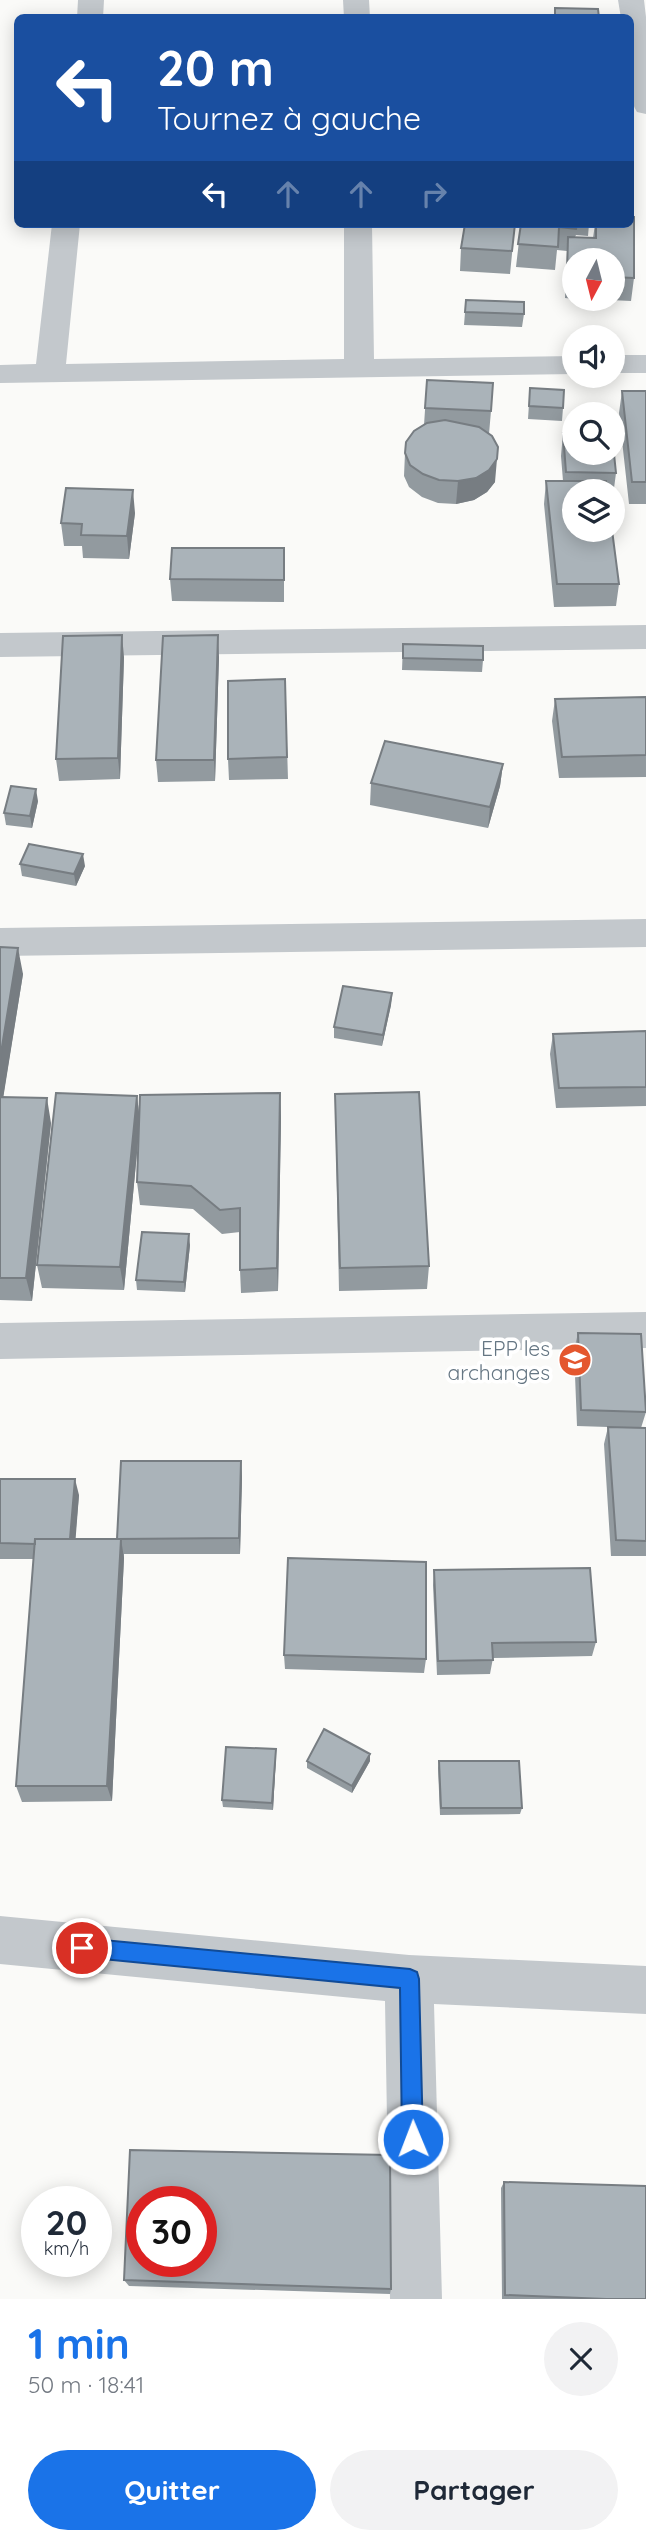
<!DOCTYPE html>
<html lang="fr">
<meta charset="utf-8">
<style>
:root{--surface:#fff;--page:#f2f2f3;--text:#1f2937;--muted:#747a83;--accent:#1a73e8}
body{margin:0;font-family:Quicksand,sans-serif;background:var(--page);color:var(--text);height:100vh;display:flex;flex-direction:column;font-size:26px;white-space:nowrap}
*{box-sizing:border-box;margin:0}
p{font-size:23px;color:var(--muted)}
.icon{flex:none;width:38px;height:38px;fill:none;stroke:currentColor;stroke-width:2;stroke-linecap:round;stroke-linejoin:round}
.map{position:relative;height:2299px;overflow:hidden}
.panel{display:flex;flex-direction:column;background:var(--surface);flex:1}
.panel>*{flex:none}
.banner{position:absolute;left:14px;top:14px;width:620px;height:214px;border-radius:10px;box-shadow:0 4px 18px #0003;background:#1a4fa0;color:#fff;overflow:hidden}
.needle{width:46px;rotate:187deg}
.controls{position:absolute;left:562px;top:248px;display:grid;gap:14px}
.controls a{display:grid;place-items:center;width:63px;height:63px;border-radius:50%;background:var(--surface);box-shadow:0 4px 18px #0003;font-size:35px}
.speed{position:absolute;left:21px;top:2186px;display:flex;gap:14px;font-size:35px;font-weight:700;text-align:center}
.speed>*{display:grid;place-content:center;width:91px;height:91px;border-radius:50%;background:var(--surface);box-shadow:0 4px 18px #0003;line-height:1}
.speed small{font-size:18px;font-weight:400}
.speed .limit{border:10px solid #d22;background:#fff;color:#111}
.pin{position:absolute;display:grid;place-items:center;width:60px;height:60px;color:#fff;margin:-30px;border:4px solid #fff;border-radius:50%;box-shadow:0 2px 7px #0007}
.me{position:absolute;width:77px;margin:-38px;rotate:359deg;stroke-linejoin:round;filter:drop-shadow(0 0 5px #0008)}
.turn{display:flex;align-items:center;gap:24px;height:147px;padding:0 28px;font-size:32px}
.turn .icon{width:91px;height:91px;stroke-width:2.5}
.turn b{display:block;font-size:49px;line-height:60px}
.lanes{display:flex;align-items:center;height:66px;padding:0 28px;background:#0003;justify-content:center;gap:35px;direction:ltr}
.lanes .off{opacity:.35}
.round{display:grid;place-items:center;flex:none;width:74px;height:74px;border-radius:37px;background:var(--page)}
.headline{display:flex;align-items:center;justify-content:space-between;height:119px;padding:0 28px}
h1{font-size:42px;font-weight:700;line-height:52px;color:var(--accent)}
.button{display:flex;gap:14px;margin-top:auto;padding:14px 28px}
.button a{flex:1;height:80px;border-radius:42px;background:var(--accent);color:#fff;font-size:28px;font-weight:700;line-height:80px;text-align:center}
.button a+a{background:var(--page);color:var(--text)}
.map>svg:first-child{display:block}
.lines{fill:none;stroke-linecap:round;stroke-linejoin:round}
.minor{fill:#c3c8cc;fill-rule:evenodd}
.wall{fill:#929a9f}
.shaded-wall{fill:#777d82}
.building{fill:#aab3b9;stroke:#777d82;stroke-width:2;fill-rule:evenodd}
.route{fill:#1a73e8;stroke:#114b97;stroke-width:2}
.labels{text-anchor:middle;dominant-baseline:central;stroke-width:7;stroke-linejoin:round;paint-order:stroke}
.poi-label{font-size:21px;fill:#657683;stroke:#fff;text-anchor:end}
</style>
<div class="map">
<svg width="646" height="2299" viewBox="0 0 646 2299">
<rect width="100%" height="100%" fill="#fafaf8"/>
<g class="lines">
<!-- minor -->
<path class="minor" d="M78 0H104L103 18H77Z
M343 0H369L370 18H344Z
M618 0H644L646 17V114L637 112C624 93 630 41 630 18H621Z
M52 224H80L66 364 344 359V224H372L374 359 574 356V374L0 383V365L36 364Z
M612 355H646V373H612Z
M646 625V649L0 657V633Z
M646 919V947L0 956V928Z
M646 1312V1348L0 1359V1323Z
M0 1916 409 1955 646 1966V2014L434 2004 442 2299H390L385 2001 0 1964Z"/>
</g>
<!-- wall -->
<path class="wall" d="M515 224 510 274 460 271 461 248Z
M521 224H589L588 236 576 235 575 237 593 238 595 224H630L634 278 631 301 588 299H612V261H574V299L565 298 567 251 557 250 555 270 516 267Z
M466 300 524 314 522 327 464 325Z
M427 380 491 411 489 434 495 482 487 492 474 500 456 504 438 503 422 497 409 487 404 476 405 453 424 425Z
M530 388 563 408 562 421 528 419Z
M622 391H646V504H629L619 413Z
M563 433 616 473 613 496 612 492H574L619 584 616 606 554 607 544 504 546 481H563L561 456Z
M135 513 129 559 83 558 82 546H64L61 523Z
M284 548V602L172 601 170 579Z
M403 644 483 660 482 672 402 670Z
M124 657 120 779 59 781 56 759Z
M219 657 215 781 158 782 156 760Z
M285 679 288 779 229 780 228 759Z
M646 697V777L559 778 552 721 555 699Z
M503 764 500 786 488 828 370 805 371 783Z
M38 801 32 828 6 825 4 813Z
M20 864 85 866 76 886 22 876Z
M0 947 23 974 3 1097 51 1123 32 1301 0 1300Z
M392 993 391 1005 382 1046 334 1038V1027Z
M646 1031V1106L556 1108 550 1054 553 1034Z
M280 1093 281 1118 278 1291 241 1293 240 1270V1232L222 1234 193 1209 140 1205 137 1182 138 1141 124 1290 42 1288 37 1265 137 1096 139 1113Z
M335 1094 429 1266 427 1289 339 1291Z
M190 1245 185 1292 137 1290 136 1280Z
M578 1333 646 1412 641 1428H646V1556H611L604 1444 608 1427 577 1426 574 1350Z
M241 1461 242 1477 240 1554H124V1558L112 1801 22 1802 16 1786 34 1559H0V1479L79 1495 75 1539H117Z
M434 1570 596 1642 592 1656 493 1658 490 1674 437 1675 433 1585Z
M284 1655 426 1659 424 1673 285 1669Z
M370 1754V1761L352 1793 307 1768V1761Z
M276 1756 273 1810 223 1807 222 1800Z
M439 1761 522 1808 520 1814 440 1815 438 1768Z
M504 2182 646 2299H502L501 2188Z
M124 2280 391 2289 390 2294 129 2286Z"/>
<!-- shaded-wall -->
<path class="shaded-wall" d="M497 459 495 482 487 492 474 500 456 504 458 481Z
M133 490 135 513 129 559 127 536Z
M122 635 124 657 120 779 118 758Z
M218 635 219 657 215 781 214 760Z
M503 764 500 786 488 828 490 807Z
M36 789 38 801 32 828 30 816Z
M83 854 85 866 76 886 74 874Z
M18 948 23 974 0 1118V1059Z
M392 993 391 1005 382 1046 383 1035Z
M280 1093 281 1118 278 1291 277 1268Z
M137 1096 140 1121 124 1290 120 1267Z
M47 1098 51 1123 32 1301 26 1278Z
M189 1234 190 1245 185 1292 184 1282Z
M241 1461 242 1477 240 1554 239 1538Z
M75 1479 79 1495 74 1559 70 1544Z
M121 1539 124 1558 112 1801 107 1786Z
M276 1749V1756L273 1810 272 1803Z
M370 1754V1761L352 1793V1786Z"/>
<!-- building -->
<path class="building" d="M555 8 598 9 599 18H555Z
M408 15 477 16V18H408Z
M630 217H634V278L612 277V261H574V276L567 275 568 237 596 238V224H630Z
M465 224H515L512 251 461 248Z
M521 224H577L576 229 559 227 558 247 518 244Z
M466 300 524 302V314L465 312Z
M427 380 493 383 491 411 425 408Z
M530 388 564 390 563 408 529 406Z
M622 391H646V482H632Z
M445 420 479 427 492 436 498 447 497 459 489 470 476 478 458 481 439 480 423 474 410 465 405 453 406 442 414 431 427 423Z
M563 433H574V453H612V435L616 473 566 472Z
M546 481H606L608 492H574V530H612L619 584H557Z
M66 488 133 490 127 536 81 535 82 524 61 523Z
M172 548H284V580L170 579Z
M122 635 118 758 56 759 63 636Z
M218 635 214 760H156L163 636Z
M403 644 483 646V660L403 658Z
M285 679 287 757 228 759V681Z
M646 697V755L562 757 555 699Z
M385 741 503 764 490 807 371 783Z
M11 786 36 789 30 816 4 813Z
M29 844 83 854 74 874 20 864Z
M0 947 18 948 0 1059Z
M343 986 392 993 383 1035 334 1027Z
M646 1031V1087L559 1088 553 1034Z
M419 1092 429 1266 340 1268 335 1094Z
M56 1093 137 1096 120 1267 37 1265Z
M280 1093 277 1268 240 1270V1208L220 1210 191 1186 137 1182 140 1095Z
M0 1097 47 1098 26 1278H0Z
M142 1232 189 1234 184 1282 136 1280Z
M578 1333 641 1334 646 1412 581 1410Z
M608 1427 646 1428V1541L616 1540Z
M121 1461H241L239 1538 117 1539Z
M0 1479H75L70 1539H35V1544L0 1543Z
M35 1539H121L107 1786H16Z
M288 1558 426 1562V1659L284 1655Z
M590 1568 596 1642 492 1643 493 1660 438 1661 434 1570Z
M324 1729 370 1754 352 1786 307 1761Z
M226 1747 276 1749 272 1803 222 1800Z
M439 1761H519L522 1808H441Z
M130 2150 390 2155 391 2289 124 2280ZM142 2202H201V2261H142Z
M504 2182 646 2186V2299H606L505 2295Z"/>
<!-- route -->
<path class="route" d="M82 1938 410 1969 417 1972 419 1979 423 2139 420 2146 413 2149 405 2146 402 2139 400 1988 82 1957 75 1955 72 1948 75 1941Z"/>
<!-- icons -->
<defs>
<symbol id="school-disc" viewBox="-11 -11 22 22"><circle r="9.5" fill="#e4572e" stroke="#fff"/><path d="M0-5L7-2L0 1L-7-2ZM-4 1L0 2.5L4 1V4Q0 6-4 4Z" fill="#fff"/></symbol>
</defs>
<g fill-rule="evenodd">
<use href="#school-disc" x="556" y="1341" width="38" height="38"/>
</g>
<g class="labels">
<!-- poi labels -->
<g class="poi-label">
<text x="550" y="1348">EPP les<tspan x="550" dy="24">archanges</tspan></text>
</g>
</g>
</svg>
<div class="controls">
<a><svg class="needle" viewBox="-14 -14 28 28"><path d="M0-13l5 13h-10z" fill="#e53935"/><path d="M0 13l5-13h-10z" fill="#747a83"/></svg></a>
<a><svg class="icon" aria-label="sound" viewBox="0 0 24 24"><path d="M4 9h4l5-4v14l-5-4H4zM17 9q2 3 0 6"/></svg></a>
<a><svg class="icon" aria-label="search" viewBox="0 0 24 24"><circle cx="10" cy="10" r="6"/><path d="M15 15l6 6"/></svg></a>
<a><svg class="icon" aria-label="layers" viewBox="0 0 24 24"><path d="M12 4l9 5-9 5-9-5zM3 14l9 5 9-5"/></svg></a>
</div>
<div class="speed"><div>20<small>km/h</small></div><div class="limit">30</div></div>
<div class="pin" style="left:82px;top:1948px;background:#d93025"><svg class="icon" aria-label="arrive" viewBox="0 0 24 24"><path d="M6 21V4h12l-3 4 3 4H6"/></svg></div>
<svg class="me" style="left:413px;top:2139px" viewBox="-20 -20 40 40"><circle r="17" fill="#1a73e8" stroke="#fff" stroke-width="3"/><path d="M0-11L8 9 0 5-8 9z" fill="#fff"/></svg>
<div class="banner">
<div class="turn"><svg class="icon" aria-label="left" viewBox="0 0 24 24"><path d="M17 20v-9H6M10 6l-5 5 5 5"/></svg><div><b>20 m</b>Tournez à gauche</div></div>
<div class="lanes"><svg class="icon" aria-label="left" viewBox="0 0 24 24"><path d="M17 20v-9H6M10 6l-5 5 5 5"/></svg><svg class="icon off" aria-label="ahead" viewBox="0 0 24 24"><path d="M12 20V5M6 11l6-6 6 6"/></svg><svg class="icon off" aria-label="ahead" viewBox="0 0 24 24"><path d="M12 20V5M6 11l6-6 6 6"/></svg><svg class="icon off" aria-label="right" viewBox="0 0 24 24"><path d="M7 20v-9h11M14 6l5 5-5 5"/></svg></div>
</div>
</div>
<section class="panel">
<div class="headline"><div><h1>1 min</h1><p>50 m · 18:41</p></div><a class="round"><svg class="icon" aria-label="close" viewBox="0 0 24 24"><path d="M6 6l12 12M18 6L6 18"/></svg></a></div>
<div class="button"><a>Quitter</a><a>Partager</a></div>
</section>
